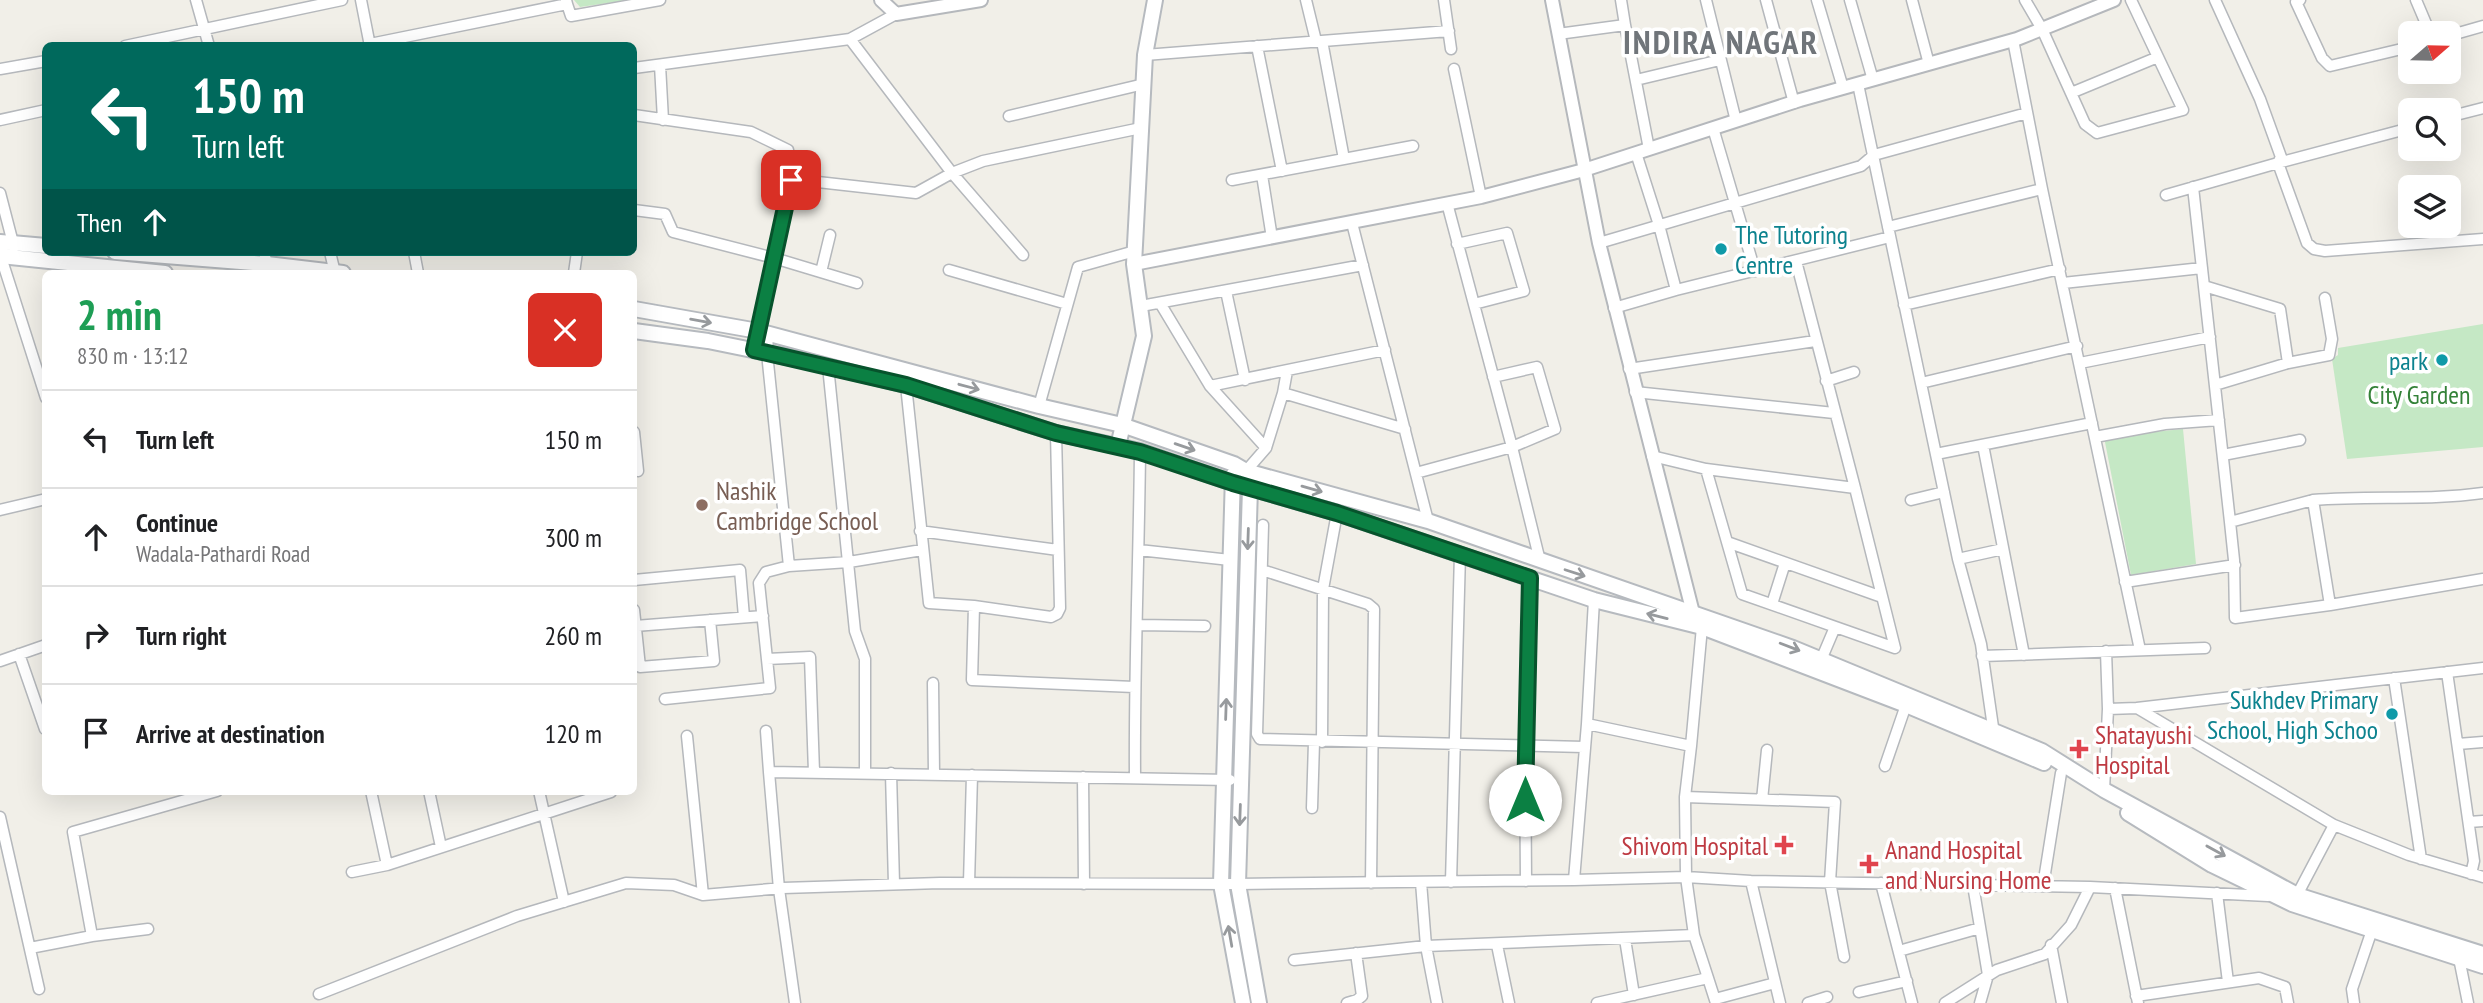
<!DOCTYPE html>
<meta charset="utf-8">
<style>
:root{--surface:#fff;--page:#f2f2f2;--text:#202124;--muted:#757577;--line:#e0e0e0}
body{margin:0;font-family:"PT Sans Narrow",sans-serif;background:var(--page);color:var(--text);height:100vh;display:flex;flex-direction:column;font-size:26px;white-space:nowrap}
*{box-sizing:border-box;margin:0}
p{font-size:23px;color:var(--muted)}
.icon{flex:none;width:38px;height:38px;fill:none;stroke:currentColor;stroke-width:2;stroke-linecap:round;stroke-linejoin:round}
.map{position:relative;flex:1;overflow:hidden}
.drawer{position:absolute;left:42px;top:270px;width:595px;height:525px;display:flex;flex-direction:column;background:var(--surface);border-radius:10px;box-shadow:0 7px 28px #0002}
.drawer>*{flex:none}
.top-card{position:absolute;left:42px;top:42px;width:595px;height:214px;border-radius:10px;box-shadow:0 7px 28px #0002;background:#00695c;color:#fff;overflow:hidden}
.needle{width:46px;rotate:70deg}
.buttons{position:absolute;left:2398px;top:21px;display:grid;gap:14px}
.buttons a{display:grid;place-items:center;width:63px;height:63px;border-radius:10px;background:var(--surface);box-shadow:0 7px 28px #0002;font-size:35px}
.pin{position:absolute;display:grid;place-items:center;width:60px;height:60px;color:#fff;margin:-30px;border-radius:14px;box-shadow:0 4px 10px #0006}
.me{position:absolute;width:77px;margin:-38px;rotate:0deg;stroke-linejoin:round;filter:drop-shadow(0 0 5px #0008)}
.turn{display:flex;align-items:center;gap:24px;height:147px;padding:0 35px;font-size:32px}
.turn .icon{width:91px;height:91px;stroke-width:2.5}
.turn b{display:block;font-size:49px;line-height:60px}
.then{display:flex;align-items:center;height:66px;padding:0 35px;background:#0003;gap:14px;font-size:26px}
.round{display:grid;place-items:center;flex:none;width:74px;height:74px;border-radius:10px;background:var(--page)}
.head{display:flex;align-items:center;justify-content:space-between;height:119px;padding:0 35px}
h1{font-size:42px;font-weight:700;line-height:52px;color:#1e9e55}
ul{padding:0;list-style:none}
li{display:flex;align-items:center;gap:21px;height:98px;padding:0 35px;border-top:2px solid var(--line)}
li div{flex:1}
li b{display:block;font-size:26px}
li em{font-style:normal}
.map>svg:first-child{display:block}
.green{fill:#c5e8c5}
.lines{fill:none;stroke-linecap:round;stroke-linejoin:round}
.minor-casing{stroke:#b5b8bc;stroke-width:13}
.tertiary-casing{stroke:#b5b8bc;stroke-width:16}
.secondary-casing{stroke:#b6babf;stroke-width:18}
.minor{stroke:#fff;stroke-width:10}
.tertiary{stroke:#fff;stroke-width:12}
.secondary{stroke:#fff;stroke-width:14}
.oneway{stroke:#979a9d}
.route-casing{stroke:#07532c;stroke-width:18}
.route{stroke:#0b8043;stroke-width:12}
.culture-dot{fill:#0f9aa8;stroke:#fff;stroke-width:2.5}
.education-dot{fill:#8d6e63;stroke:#fff;stroke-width:2.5}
.health-dot{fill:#e0444e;stroke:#fff;stroke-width:2.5}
.labels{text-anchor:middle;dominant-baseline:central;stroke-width:7;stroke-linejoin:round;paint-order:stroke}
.culture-label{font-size:26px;fill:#0d838f;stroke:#fff;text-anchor:end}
.park-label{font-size:26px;fill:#348238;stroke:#fff}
.education-label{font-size:26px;fill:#785e54;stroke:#fff;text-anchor:start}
.health-label{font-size:26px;fill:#be3a42;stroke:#fff;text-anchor:start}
.district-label{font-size:33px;font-weight:bold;letter-spacing:2px;fill:#70757a;stroke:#fff}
</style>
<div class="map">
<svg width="2483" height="1003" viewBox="0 0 2483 1003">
<rect width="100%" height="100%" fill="#f1efe8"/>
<!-- green -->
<path class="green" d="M574 0H629L580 7Z
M2483 324V447L2347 459 2332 359 2338 355V348Z
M2183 429 2196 564 2131 575 2104 437Z"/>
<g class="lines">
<defs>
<path id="minor" d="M196 0 209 46
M361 0 370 46
M1306 0 1316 41
M1444 0 1451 49
M1706 0 1736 121
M1766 0 1794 103
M1817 0 1843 88
M1850 0 1873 80
M1912 0 1929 64
M2025 0 2042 29 2085 124 2097 133 2183 110 2131 0
M2300 0 2296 2 2322 58 2330 66 2410 47
M2416 0 2430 33
M567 4 571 16 660 0
M1625 25 1649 149
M1558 34 1625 25 1621 0
M2448 36 2483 26
M850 39 952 173 1023 255
M2013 40 2042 189 2140 650
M1322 41 1344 159
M370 44 567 4 566 0
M125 46 342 0
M1257 46 1282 171
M1145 55 1449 31
M660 65 663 120
M634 68 850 39 896 14
M0 69 46 61
M1454 69 1481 197
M1636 80 1720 60
M1858 84 1958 559 1981 644 1994 734
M2071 93 2158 57
M634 115 751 132 788 150 791 179 754 350
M1009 116 1144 84
M2448 117 2483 108
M0 120 46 110
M1713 128 1755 271
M2410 128 2278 163 2307 243 2314 249 2325 251 2483 239
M1636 153 1659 225 1676 290
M1262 175 1272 238
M791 179 916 193 952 173 983 161 1141 128
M1232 180 1413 146
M2193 187 2230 522 2234 560 2235 618 2330 605 2313 500 2230 522
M0 193 14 247
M2166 195 2278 163 2281 157 2260 99 2215 0
M1447 203 1512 447 1540 561
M634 210 665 214 673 232 774 258 857 283
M1352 223 1428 521
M1888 227 2042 189
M1599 243 1861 166 1874 155 2027 113
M1457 244 1507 233 1524 291 1474 304
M264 252 269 273
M330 252 335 273
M414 252 418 273
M0 254 46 398
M949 270 1067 304
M821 272 830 235
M574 273 577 252
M2063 283 2202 268
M2204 286 2280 309 2288 363 2215 385
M1226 291 1245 380
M1160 303 1210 386 1266 448 1246 471
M1904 305 2060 269
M1141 306 1363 265
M1614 308 1676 290 1890 237
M2080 363 2210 337
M2288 363 2329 355 2332 339 2325 298
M828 366 855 631 865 659V772
M1629 369 1815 341
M1826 381 1854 372
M1921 383 2077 346
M906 385 929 603 974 606 972 680 1134 687
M1210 386 1385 350
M1635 392 1834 413
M1283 393 1287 371
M1039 406 1078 267 1135 251
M634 432 638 471
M2095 437 2165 424 2219 420
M1983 445 2024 655
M1266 448 1283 393 1405 429
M1936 454 2092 423
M2223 455 2300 440
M1652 456 1706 469 1855 488 1796 261
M1706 469 1742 594 1895 648 1855 488
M1416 473 1512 447 1555 429 1537 367 1493 377
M1911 500 1944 492
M2313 500C2370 495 2427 501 2483 493
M0 510 46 499
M1263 525 1257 734 1260 739 1584 747
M920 531 1058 550
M1727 542 1882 597
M1139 550 1230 560
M1958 559 2003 549
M789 566 849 562 922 550
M1262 570 1368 604 1374 609 1371 883
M634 580 740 570 744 617
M2125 582 2235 565
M1772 604 1785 563
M2330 605 2483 579
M974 606 1051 617 1057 614 1060 608 1056 433
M634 610 640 667 714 661 710 620
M1138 625 1205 626
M635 626 763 616
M2106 651 2108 709
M19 654 45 729
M1982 656 2205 648
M767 659 810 657 814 772
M1821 660 1835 627
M0 661 46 645
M2447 672 2474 861 2471 874
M2394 678 2421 859
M933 683 934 774
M665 699 770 688 759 583 766 572 789 566 767 353 768 334
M2137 708 2483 668
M1587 724 1594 600
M766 731 769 772
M687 736 703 895
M1322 742 1323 589 1337 513
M2458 744 2483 742
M1691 746 1702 627
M1885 766 1906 705
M891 773 894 884
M1083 777 1084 884
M1135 778C1134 669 1139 560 1140 451
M2104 790 2108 709 2137 708 2334 825 2409 855 2483 877
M371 791 387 865
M429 791 441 847
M539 791 564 902
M1685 797 1686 877 1751 881 2090 887 2268 896
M1762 800 1767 750
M1312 808 1314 742
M0 817 39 989
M2469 822 2483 821
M352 872 387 865 611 792
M1574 880 1587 724 1691 746 1685 797 1835 802 1830 882 1844 957
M1526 881 1525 746 1530 578
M1751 881 1780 1003
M1451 882 1460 554
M969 883 972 775
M1881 883 1912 1003
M1973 885 1988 975 1980 1003
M2043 886 2061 773
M2115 888 2138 1003
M2217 893 2228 982
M2295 899 2334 825
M92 936 73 832 217 791
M1625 939 1634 995
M1497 945 1509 1003
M2051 945 2062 1003
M30 948 92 936 148 929
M1899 951 1980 928
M2459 958 2468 1003
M1294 960 1426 946 1437 1003
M1708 978 1716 1003
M1859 992 1907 981
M319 994 517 916 626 883 674 885 703 895 783 888 940 883 1238 884 1574 880 1686 877 1694 935 1426 946 1421 882
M2136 996 2259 978 2285 987 2288 1003
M1715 999 1775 983
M795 1003 779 889 769 772 1230 780
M1347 1003 1357 1000 1362 996 1356 953
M1597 1003 1708 978 1694 935
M1808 1003 1827 997
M1945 1003 1997 970 2045 954 2071 925 2090 887
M2354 1003 2352 989 2372 930"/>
<path id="tertiary" d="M881 0 896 14 981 0
M1552 0 1599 243 1693 613 1692 620
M1134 264 1481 197 1584 170 1800 100 2017 39 2114 0"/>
<path id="secondary" d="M0 242 46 246
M115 252 267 264 343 273
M0 256 165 273
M634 309 758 331 1039 406 1122 425 1234 464 1246 471 1428 521 1793 648 2042 751 2104 790 2297 895 2483 954
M634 331 708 341 811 362 906 385 1056 433 1140 451 1233 483 1337 513 1594 600 1702 627 1906 705 2044 763
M1118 446 1144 336 1134 264 1145 55 1155 0
M1233 475 1221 884 1243 1003
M1248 479 1250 488 1238 884 1259 1003
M2128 813 2212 865 2292 904 2483 966"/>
</defs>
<!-- minor casing -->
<use href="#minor" class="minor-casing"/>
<!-- tertiary casing -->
<use href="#tertiary" class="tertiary-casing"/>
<!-- secondary casing -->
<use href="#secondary" class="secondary-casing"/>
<!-- minor -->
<use href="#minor" class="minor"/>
<!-- tertiary -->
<use href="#tertiary" class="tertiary"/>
<!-- secondary -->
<use href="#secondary" class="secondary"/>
</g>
<!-- one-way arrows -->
<defs><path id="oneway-shaft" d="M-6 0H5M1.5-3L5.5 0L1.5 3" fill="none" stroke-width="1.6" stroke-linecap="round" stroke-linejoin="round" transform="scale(1.75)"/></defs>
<g class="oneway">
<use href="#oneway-shaft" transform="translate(701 321) rotate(10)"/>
<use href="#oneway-shaft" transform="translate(969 387) rotate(15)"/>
<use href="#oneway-shaft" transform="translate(1185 447) rotate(19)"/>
<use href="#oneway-shaft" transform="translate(1312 489) rotate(16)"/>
<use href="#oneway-shaft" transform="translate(1248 539) rotate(92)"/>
<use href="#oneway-shaft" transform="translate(1575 573) rotate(18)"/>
<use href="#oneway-shaft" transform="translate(1657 616) rotate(-166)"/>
<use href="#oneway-shaft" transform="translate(1790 647) rotate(21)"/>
<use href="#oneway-shaft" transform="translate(1226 709) rotate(-88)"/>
<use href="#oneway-shaft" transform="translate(1240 815) rotate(92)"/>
<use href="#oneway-shaft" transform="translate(2216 851) rotate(29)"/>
<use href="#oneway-shaft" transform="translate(1230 936) rotate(-100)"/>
</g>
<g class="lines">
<defs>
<path id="route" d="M791 180 754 350 906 385 1056 433 1140 452 1233 483 1337 513 1530 578 1525 800"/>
</defs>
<!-- route casing -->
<use href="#route" class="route-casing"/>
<!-- route -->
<use href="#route" class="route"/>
</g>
<!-- markers -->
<g class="culture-dot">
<circle cx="1721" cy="249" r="7"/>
<circle cx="2442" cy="360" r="7"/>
<circle cx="2392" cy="714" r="7"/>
</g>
<circle class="education-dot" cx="702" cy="505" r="7"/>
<g class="health-dot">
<path d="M2075.5 738.5h7v7h7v7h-7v7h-7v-7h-7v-7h7z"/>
<path d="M1780.5 834.5h7v7h7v7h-7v7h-7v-7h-7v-7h7z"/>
<path d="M1865.5 853.5h7v7h7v7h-7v7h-7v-7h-7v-7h7z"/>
</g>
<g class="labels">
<!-- culture labels -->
<g class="culture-label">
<text x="1735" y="234" text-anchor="start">The Tutoring<tspan x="1735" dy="30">Centre</tspan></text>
<text x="2428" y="360">park</text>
<text x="2378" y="699">Sukhdev Primary<tspan x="2378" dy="30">School, High Schoo</tspan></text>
</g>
<!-- park labels -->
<g class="park-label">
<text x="2419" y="394">City Garden</text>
</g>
<!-- education labels -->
<g class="education-label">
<text x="716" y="490">Nashik<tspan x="716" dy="30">Cambridge School</tspan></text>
</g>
<!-- health labels -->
<g class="health-label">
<text x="2095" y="734">Shatayushi<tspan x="2095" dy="30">Hospital</tspan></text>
<text x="1768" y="845" text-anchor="end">Shivom Hospital</text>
<text x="1885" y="849">Anand Hospital<tspan x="1885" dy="30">and Nursing Home</tspan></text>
</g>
<!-- district labels -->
<g class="district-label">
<text x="1721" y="41">INDIRA NAGAR</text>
</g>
</g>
</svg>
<div class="buttons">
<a><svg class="needle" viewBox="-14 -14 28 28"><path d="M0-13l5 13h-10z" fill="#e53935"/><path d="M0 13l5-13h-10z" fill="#757577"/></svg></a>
<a><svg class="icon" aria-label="search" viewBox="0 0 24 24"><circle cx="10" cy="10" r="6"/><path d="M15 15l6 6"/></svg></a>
<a><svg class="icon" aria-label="layers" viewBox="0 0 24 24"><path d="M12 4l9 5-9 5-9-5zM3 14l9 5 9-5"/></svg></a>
</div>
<div class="pin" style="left:791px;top:180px;background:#d93025"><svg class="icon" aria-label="arrive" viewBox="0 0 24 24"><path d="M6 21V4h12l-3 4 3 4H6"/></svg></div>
<svg class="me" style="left:1525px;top:800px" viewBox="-20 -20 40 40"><circle r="19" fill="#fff"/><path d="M0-13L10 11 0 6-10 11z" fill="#0b8043"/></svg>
<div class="top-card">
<div class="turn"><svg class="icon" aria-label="left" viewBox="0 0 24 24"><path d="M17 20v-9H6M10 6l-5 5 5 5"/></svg><div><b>150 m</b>Turn left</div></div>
<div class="then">Then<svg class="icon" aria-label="ahead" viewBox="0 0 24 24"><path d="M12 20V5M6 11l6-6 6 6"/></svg></div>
</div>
<section class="drawer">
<div class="head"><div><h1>2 min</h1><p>830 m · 13:12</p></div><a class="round" style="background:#d93025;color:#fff"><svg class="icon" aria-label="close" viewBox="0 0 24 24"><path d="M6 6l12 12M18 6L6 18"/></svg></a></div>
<ul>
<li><svg class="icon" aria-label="left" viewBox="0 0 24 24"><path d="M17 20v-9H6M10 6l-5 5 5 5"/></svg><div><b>Turn left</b></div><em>150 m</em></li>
<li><svg class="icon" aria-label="ahead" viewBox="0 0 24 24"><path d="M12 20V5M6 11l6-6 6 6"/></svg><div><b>Continue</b><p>Wadala-Pathardi Road</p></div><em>300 m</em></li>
<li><svg class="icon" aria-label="right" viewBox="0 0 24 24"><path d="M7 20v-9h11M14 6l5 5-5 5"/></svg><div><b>Turn right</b></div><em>260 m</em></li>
<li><svg class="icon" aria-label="arrive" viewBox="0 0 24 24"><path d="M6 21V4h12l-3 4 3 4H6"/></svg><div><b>Arrive at destination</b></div><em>120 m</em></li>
</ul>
</section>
</div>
